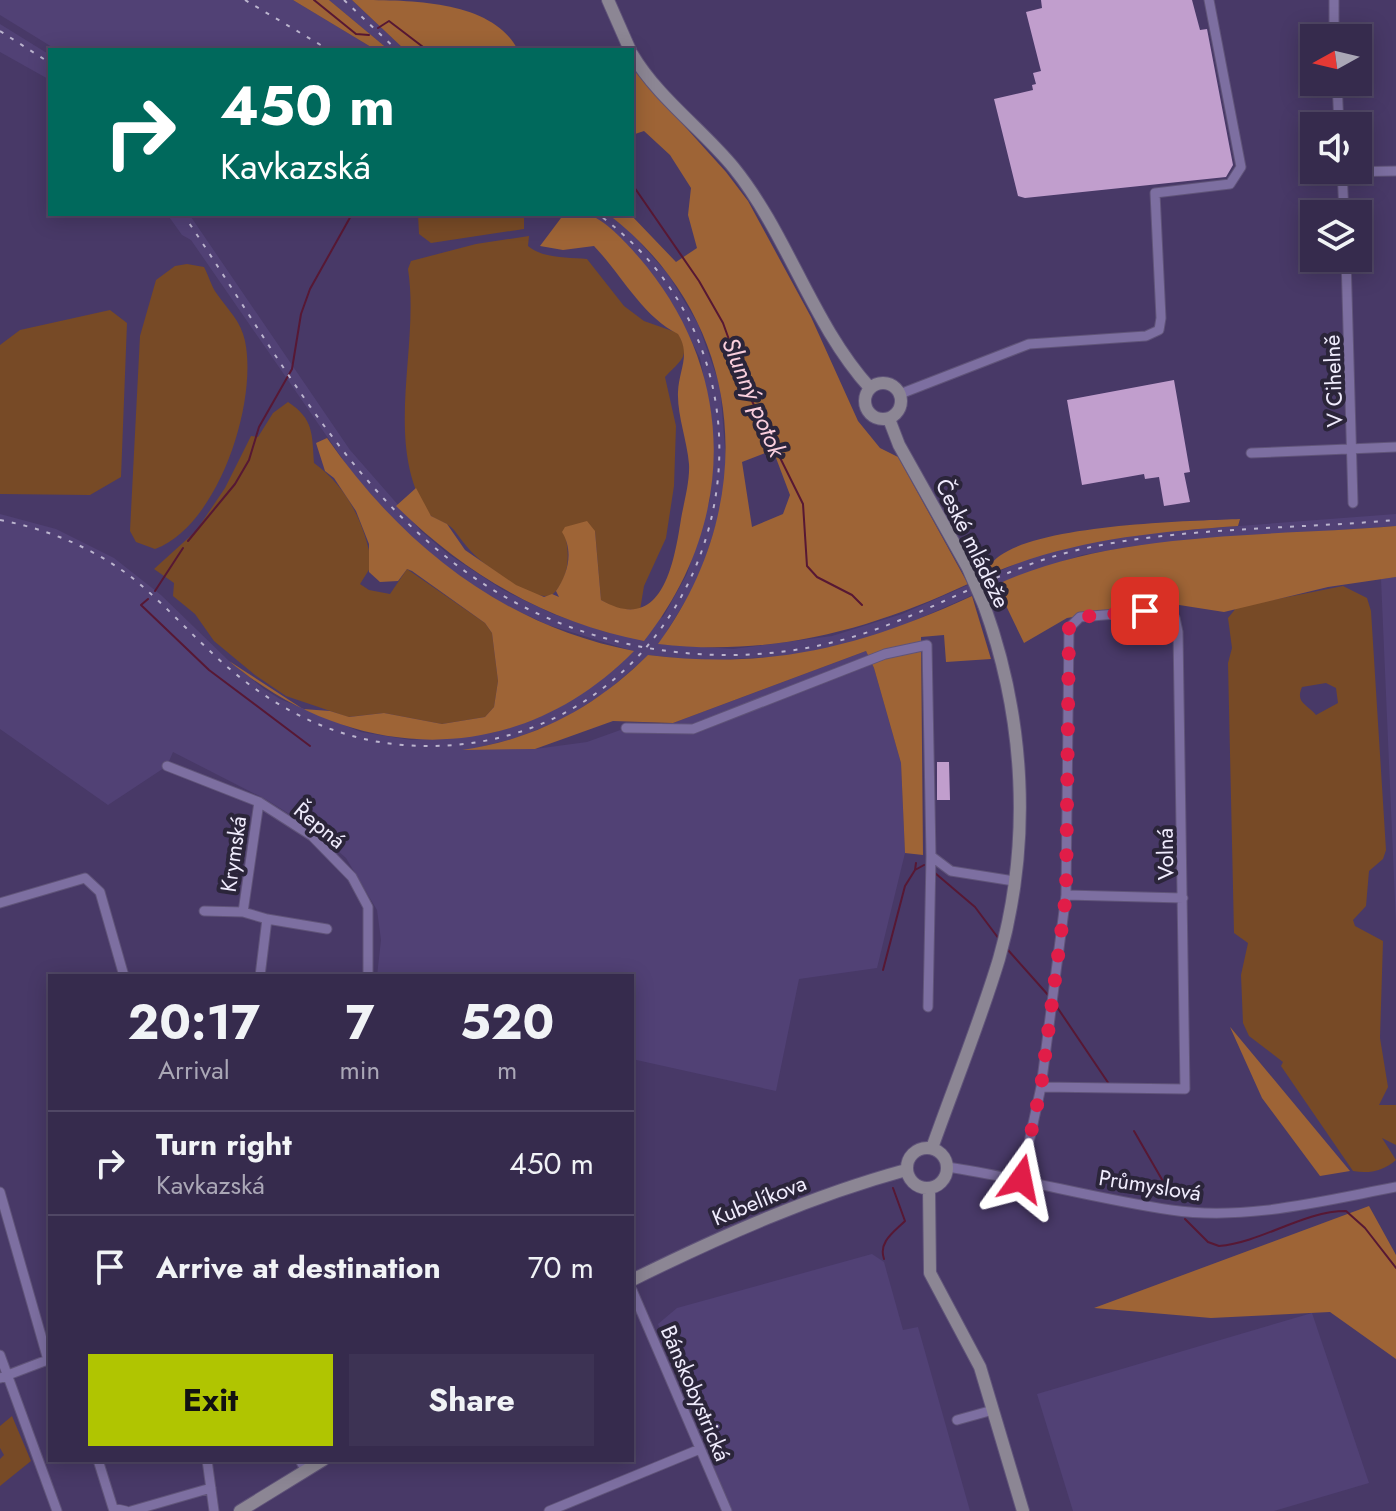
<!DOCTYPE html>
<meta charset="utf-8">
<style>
:root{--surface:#362b4d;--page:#3d3354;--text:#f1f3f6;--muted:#aaa7b6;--line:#504765;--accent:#b0c501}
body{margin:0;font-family:Jost,sans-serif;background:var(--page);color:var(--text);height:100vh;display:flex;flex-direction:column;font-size:30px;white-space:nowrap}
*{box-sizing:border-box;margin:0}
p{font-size:26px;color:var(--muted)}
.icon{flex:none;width:44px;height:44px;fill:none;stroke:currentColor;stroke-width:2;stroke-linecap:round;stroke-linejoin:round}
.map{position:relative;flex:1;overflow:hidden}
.details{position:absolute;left:48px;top:974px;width:586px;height:488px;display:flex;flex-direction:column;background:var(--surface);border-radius:0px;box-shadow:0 4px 20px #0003,0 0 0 2px var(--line)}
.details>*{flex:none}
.hud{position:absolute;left:48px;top:48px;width:586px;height:168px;border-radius:0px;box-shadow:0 4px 20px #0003,0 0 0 2px var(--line);background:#00695c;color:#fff;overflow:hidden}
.needle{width:52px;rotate:262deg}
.fabs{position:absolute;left:1300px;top:24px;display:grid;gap:16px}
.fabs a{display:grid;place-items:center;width:72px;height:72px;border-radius:0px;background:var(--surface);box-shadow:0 4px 20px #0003,0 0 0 2px var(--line);font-size:40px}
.pin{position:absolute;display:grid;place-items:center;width:68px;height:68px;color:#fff;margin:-34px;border-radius:16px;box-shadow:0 4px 12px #0006}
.me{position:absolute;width:88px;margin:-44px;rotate:12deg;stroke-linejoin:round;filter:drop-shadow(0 0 6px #0008)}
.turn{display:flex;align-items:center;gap:28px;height:168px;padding:0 40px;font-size:36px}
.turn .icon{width:104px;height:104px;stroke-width:2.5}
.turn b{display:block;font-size:56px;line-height:68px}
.eta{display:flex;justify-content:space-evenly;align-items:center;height:136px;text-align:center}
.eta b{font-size:48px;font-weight:700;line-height:56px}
.button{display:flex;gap:16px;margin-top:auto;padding:16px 40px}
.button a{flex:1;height:92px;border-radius:0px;background:var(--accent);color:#111;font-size:32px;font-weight:700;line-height:92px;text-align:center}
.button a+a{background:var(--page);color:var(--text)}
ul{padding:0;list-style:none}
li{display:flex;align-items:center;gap:24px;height:104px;padding:0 40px;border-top:2px solid var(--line)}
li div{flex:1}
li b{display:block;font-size:30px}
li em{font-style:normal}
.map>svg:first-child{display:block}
.built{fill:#514175}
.green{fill:#774a26;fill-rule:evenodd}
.forest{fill:#9e6436;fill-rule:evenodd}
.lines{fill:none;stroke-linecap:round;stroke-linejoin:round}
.stream{stroke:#571834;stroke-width:2}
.building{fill:#c19ecd}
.street-casing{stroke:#605479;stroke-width:11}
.secondary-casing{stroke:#605479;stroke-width:14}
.street{stroke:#7d6fa1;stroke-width:9}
.secondary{stroke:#8c8694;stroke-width:12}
.rail{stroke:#bbb4ce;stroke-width:2;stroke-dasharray:4 8;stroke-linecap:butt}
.secondary-bridge-casing{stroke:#605479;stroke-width:14;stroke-linecap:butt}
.secondary-bridge{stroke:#8c8694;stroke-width:12}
.route{stroke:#e11d48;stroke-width:14;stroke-dasharray:0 25.2}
.labels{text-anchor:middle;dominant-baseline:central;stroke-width:8;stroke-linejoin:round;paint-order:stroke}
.street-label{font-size:22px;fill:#f0ecfd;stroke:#2b253a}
.water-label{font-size:24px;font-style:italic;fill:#facfdd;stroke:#2b253a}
</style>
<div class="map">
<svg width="1396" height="1511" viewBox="0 0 1396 1511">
<rect width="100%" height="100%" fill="#483967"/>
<!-- built -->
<path class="built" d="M0 0H293L376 50H57L0 15Z
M329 0H352L405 50H389Z
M0 24 50 55V80L0 52Z
M167 214H189L350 450 421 531 448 554 503 590 553 614 609 633 663 617 687 574 710 499 712 419 700 358 672 303 642 262 618 237 587 214H608L627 228 668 274 698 324 720 386 726 461 723 502 699 579 659 644 733 649 832 636 902 614 1027 559 1079 543 1132 534 1396 514V526L1134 546 1082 555 1005 581 886 633 803 655 700 661 649 655 606 692 562 720 516 738 472 749H535L587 742 626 728 665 731 673 723 866 651 874 668 901 763 905 853 877 968 799 979 776 1091 632 1059V976H377L381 940 377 910 346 858 313 829 267 800 173 752 167 766 108 805 0 729V514L56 529 114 558 161 595 229 661 264 689 280 699 361 732 411 740 492 733 540 717 633 651 548 625 497 601 470 585 413 540 355 477 191 240 182 235Z
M1396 577V924L1381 579Z
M872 1254 884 1262 903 1330 918 1327 970 1511H731L658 1324 677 1308Z
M1312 1313 1369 1483 1274 1511H1073L1037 1394Z"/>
<!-- green -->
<path class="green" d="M418 214H524V229L431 243 419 234Z
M529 236 528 246C544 259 567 257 587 259L624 306 644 321 678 333C692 357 680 360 665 377L676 426 674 486 666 538 644 586 640 610 616 609 601 600 595 531 566 539C570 559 568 580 552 595 533 601 507 580 492 569 474 557 466 546 454 530 446 520 432 521 425 509 384 438 420 346 408 269L411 261 476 244Z
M187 264 204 267C209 276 211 286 217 294 228 310 241 321 245 341 258 403 218 526 155 549L136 542 130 531 140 336 156 280 175 266Z
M110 310 127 323 121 477 90 495 0 494V345L20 330Z
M288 402C314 419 312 434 314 463 348 488 365 524 372 565L360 584 369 590 390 594 407 569 485 623 492 633 498 681 494 707 485 717 442 724 384 713 348 717 286 696 255 675 214 641 195 614 173 596 174 583 154 569 196 531 225 488 251 436 258 437 273 413Z
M1343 586 1367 598 1371 611 1386 850 1383 859 1369 871 1366 906 1353 920 1355 926 1383 941 1380 1038 1388 1087 1379 1105H1396V1145L1382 1138 1396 1160C1383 1171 1369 1174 1353 1171L1281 1066 1283 1062 1249 1036 1243 1023 1241 975 1248 943 1234 933 1228 663 1232 648 1228 618 1237 607ZM1326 683 1336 688 1338 703 1316 715C1307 704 1295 703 1302 687Z
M12 1416 31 1461 0 1486V1459L4 1455 0 1448V1426Z"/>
<!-- forest -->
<path class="forest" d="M293 0H329L389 50H376Z
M352 0C412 0 492 0 518 50H405Z
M632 68 726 172 748 201 811 317 858 421 880 448 898 457 968 584C867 631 770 657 658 644 760 506 749 322 608 214H630L676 262 697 248 688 215 691 188 670 155 644 131 632 135ZM773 450 790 495 783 514 752 527 742 462Z
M564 214C571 214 581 212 588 214 609 222 633 250 647 267 739 382 734 527 644 641 547 622 466 575 396 506L416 488 431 516 447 524 465 550 516 585 544 597 552 594 559 597 556 591C568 574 574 551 562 532L565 527 587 521 595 531 601 600C662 635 674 564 681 519 684 502 690 481 689 464 687 440 677 415 678 392 679 369 691 355 678 334 643 317 621 274 594 246L563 250 540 246Z
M327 438C402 545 503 626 634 651 516 771 353 764 229 661L303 709 330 711 349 717 384 713 442 724 485 717 494 707 498 681 492 633 485 623 412 571 407 569 398 581 380 582 369 572V544L356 511 334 478 325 471 316 443Z
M1240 519 1238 526C1155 532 1078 539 1000 570L989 568C1008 524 1193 521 1240 519Z
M1396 526V577L1328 587 1224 612 1160 602 1067 618 1024 643 996 585C1113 530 1268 537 1396 526Z
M972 596 991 659 946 662 944 635 921 637 923 855 905 853 901 763 874 668 866 651 673 723 613 721 535 749 462 750C535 740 597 706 648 655 770 670 861 647 972 596Z
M1230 1027 1231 1028 1350 1171 1320 1176 1262 1098Z
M1369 1206 1396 1255V1359L1330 1312 1211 1318 1094 1308Z"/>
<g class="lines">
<!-- stream -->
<path class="stream" d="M314 0 356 34 369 35
M378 28 389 21 427 50
M632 184 699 281 723 323 749 395 803 504 807 566 817 577 852 595 862 605
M188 541 235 484 249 460 259 427 292 369 301 314 310 289 352 214
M155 591 183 548
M148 599 141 605 209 670 310 746
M916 863 915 870 924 865
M935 873 975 907 999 939
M1008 950 1049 996
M883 970 905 886 915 870
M1057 1007 1109 1084
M1134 1131 1168 1190
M1185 1219 1208 1242 1219 1246C1263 1242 1303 1211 1346 1211L1365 1228 1396 1268
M884 1259C878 1242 894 1232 905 1221L893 1188"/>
</g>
<!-- building -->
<path class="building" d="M1041 0H1192L1200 30 1207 29 1233 165 1226 177 1025 198 1018 196 994 99 1033 90 1032 85 1036 84 1033 73 1041 71 1026 12 1042 8Z
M1174 380 1190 472 1184 473 1190 502 1164 506 1159 477 1145 479 1144 474 1082 485 1067 400Z
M937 762H949L950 800H937Z"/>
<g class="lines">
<defs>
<path id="street" d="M1334 38V0
M1337 82 1339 126
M1342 170 1344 214
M1342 172 1396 171
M1346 258 1353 503
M900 394 1029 344 1146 336 1159 330 1161 318 1155 193 1230 184 1241 167 1209 0
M1251 453 1396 447
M626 728 693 729 885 654 927 645 931 856
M167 766 259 802 312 836 352 877 368 907V976
M259 802 243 912 267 919 260 976
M1066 895 1183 898
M0 903 85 878 100 892 124 976
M204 911 243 912
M267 919 327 929
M928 1007 931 856 951 871 1014 881
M947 1167C1022 1178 1096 1199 1171 1210 1246 1221 1322 1201 1396 1187
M1021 1179 1041 1087 1066 895 1069 628 1080 617 1164 610 1175 618 1178 632 1185 1089 1041 1087
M0 1192 48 1360
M632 1290 727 1511
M0 1355 57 1511
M0 1378 50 1359
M957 1420 993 1410
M98 1460 113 1508 126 1511
M207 1460 214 1511
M300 1460 306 1471
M131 1511 211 1488
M549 1511 700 1449"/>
<path id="secondary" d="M608 0 630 50
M632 54C658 98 702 129 734 168 788 235 812 324 870 388
M865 401a18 18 0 1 1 36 0a18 18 0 1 1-36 0Z
M889 419 899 445 968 568
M907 1168a20 20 0 1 1 40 0a20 20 0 1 1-40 0Z
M932 1148C954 1086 980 1022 999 959 1032 842 1025 718 984 605
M929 1189 930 1273 980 1367 1023 1511
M632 1280C721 1236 811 1196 906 1170
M240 1511 323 1460"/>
</defs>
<!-- street casing -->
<use href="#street" class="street-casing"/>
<!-- secondary casing -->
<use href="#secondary" class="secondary-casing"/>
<!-- street -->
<use href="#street" class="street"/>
<!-- secondary -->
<use href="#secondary" class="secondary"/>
<!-- rail -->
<path class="rail" d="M245 0 329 50
M344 0 397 50
M0 31 50 63
M183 214C305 393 396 592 628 644 695 659 767 659 834 642 921 621 995 568 1082 549 1181 527 1295 529 1396 520
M0 520C47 529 91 547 130 576 159 599 184 627 211 652 264 703 329 739 403 745 699 768 836 389 598 214"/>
<defs>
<path id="secondary-bridge" d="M968 568 984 605"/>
</defs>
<!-- secondary-bridge casing -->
<use href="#secondary-bridge" class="secondary-bridge-casing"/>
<!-- secondary-bridge -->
<use href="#secondary-bridge" class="secondary-bridge"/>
</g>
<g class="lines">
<!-- route -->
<path class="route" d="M1021 1179 1041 1087 1066 895 1069 628 1080 617 1145 611"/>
</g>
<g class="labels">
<!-- street labels -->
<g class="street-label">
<text transform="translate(1333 381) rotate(-92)">V Cihelně</text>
<text transform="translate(973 543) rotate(64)">České mládeže</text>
<text transform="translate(320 825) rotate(39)">Řepná</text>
<text transform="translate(233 854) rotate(-82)">Krymská</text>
<text transform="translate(1165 854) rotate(-91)">Volná</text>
<text transform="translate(1150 1185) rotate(9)">Průmyslová</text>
<text transform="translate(759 1200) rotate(-22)">Kubelíkova</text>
<text transform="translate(696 1393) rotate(67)">Bánskobystrická</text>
</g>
<!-- water labels -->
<g class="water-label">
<text transform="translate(754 397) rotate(67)">Slunný potok</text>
</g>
</g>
</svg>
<div class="fabs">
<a><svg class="needle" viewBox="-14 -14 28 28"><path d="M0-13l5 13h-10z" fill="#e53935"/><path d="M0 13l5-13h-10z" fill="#aaa7b6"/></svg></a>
<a><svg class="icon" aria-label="sound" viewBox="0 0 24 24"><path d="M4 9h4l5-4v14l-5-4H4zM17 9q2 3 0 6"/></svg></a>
<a><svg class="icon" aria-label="layers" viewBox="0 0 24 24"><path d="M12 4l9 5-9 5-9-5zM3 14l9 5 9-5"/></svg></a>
</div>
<div class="pin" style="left:1145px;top:611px;background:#d93025"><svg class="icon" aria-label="arrive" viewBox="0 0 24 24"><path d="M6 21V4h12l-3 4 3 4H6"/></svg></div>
<svg class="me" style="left:1021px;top:1179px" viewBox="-20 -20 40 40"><path d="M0-17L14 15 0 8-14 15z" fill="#e11d48" stroke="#fff" stroke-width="4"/></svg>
<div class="hud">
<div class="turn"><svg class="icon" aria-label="right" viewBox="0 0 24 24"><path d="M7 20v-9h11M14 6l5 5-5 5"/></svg><div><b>450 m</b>Kavkazská</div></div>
</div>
<section class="details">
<div class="eta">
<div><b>20:17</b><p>Arrival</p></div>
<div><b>7</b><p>min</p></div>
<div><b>520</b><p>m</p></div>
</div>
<ul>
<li><svg class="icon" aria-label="right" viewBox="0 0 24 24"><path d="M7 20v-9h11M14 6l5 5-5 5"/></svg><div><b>Turn right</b><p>Kavkazská</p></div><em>450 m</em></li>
<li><svg class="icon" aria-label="arrive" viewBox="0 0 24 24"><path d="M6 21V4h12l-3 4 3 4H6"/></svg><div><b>Arrive at destination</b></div><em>70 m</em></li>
</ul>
<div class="button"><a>Exit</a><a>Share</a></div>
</section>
</div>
